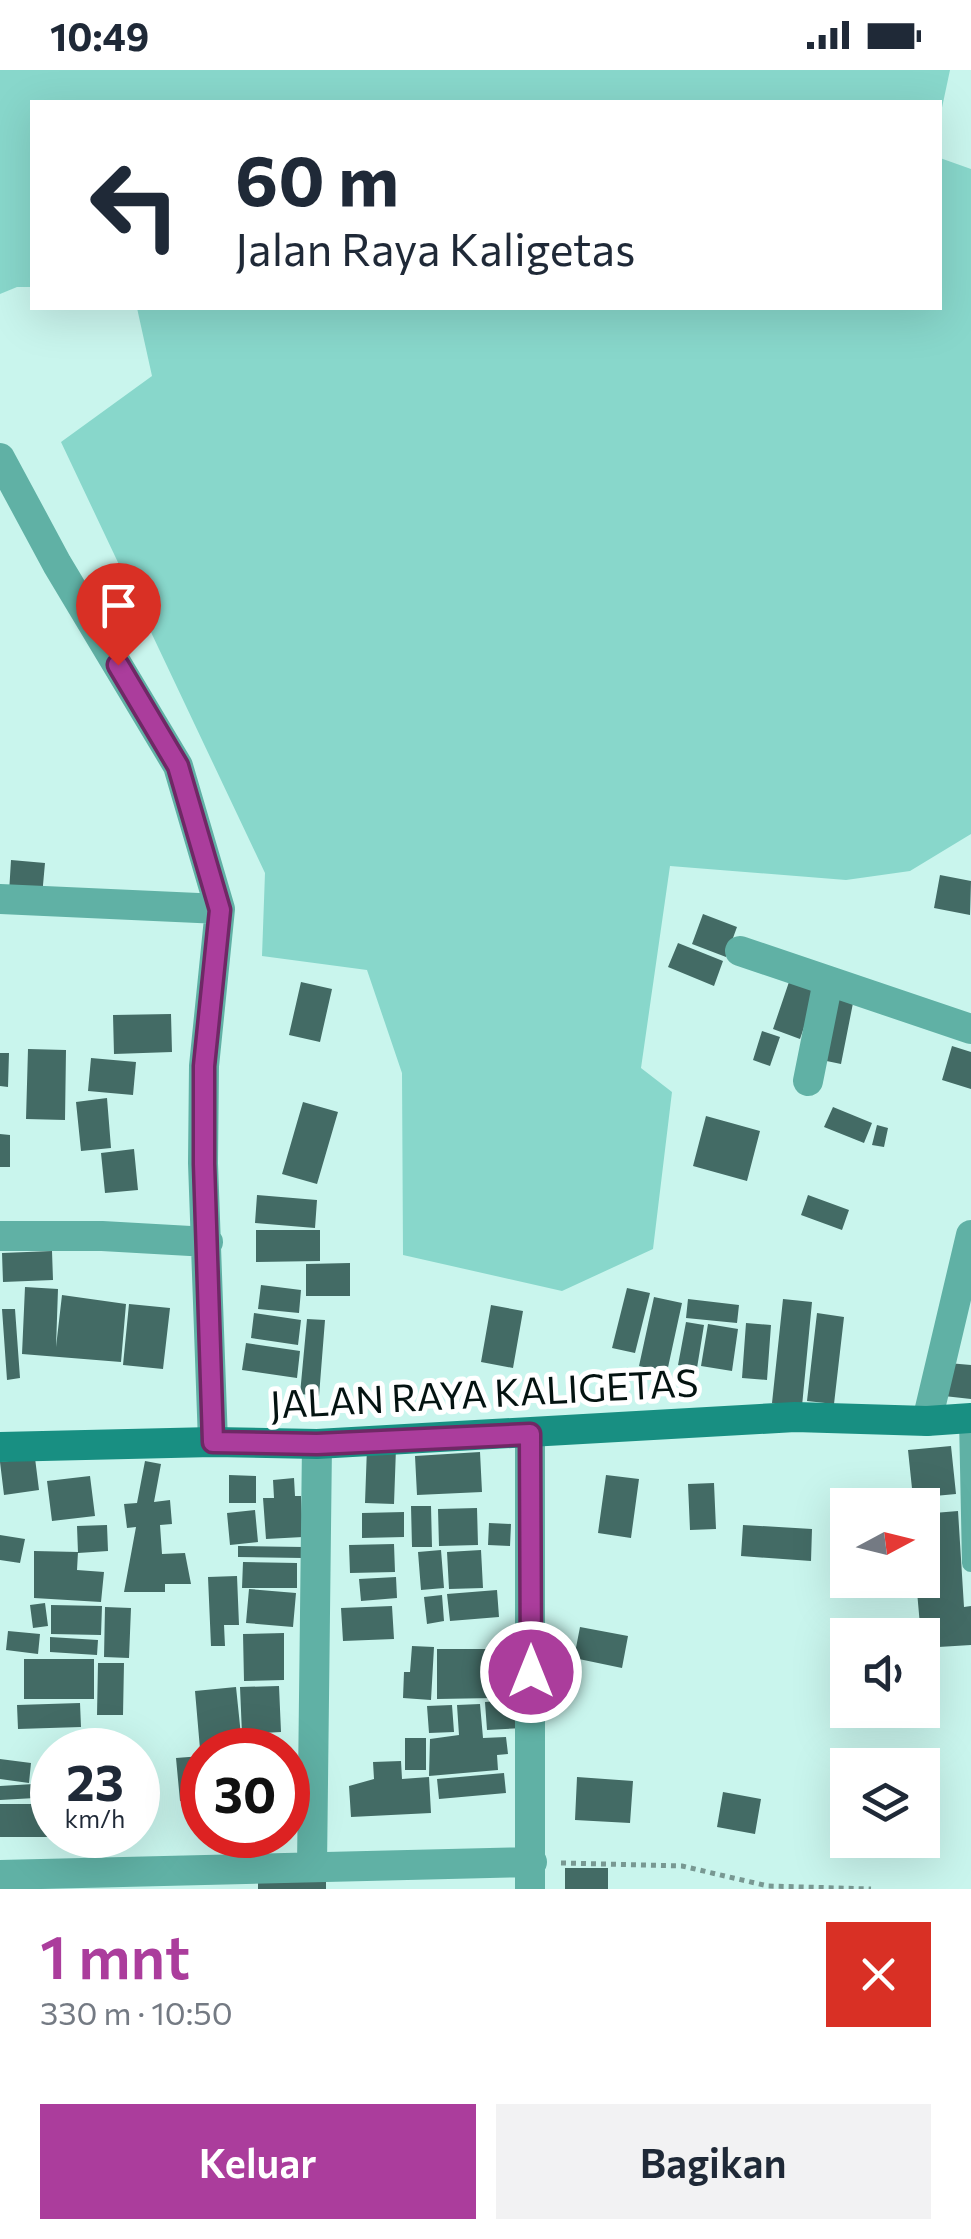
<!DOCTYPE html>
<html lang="id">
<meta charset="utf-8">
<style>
:root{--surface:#fff;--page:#f2f2f3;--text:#1f2937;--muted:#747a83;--accent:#ab3d9c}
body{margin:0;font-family:Commissioner,sans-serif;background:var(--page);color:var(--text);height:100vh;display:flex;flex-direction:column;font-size:38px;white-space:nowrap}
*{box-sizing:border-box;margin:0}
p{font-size:32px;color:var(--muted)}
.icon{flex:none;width:55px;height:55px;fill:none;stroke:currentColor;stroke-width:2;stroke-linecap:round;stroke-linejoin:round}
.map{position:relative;height:1819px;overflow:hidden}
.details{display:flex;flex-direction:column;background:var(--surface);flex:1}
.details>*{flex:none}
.banner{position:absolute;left:30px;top:30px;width:912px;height:210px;border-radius:0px;box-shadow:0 10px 40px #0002;background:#fff;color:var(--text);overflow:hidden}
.needle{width:65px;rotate:83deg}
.fabs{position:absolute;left:830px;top:1418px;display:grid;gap:20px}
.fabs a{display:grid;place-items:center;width:110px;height:110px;border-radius:0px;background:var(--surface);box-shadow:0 10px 40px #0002;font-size:50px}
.speed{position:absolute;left:30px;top:1658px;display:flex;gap:20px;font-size:50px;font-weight:700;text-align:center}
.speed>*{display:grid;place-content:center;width:130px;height:130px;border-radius:50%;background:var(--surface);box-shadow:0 10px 40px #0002;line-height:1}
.speed small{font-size:25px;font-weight:400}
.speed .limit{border:15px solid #d22;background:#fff;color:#111}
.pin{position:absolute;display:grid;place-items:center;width:85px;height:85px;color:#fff;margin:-102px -42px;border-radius:50% 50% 50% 0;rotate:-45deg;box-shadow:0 0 10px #0007}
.pin .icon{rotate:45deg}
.me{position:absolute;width:110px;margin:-55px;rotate:0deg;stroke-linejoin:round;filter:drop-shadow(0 0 8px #0008)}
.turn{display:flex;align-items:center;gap:35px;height:210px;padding:0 40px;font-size:45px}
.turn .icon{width:130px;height:130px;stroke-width:2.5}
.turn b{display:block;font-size:70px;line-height:85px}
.round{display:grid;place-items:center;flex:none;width:105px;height:105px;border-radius:0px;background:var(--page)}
.overview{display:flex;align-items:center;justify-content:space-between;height:170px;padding:0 40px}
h1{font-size:60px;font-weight:600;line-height:75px;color:var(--accent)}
.action{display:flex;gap:20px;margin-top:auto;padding:20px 40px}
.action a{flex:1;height:115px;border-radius:0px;background:var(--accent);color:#fff;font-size:40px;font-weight:600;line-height:115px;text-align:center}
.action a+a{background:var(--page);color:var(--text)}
.status{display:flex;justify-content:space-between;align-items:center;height:70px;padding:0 50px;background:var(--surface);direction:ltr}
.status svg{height:28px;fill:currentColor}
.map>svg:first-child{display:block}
.green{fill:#88d7cb}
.building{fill:#436b65}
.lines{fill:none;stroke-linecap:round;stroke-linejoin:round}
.path{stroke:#789892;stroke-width:5;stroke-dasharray:5 5;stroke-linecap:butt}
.lane{stroke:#60b1a5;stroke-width:18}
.street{stroke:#60b1a5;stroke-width:30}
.secondary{stroke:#188f82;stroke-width:30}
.route-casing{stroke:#6f2865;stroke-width:25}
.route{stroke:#ab3d9c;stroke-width:18}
.labels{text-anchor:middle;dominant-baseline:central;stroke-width:10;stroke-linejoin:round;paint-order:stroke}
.street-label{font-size:38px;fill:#041311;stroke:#fff}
</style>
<div class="status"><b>10:49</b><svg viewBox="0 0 49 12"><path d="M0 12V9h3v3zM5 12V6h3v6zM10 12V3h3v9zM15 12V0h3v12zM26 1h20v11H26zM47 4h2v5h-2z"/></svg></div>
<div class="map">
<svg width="971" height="1819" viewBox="0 0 971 1819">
<rect width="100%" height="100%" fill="#c9f5ed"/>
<!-- green -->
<path class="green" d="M0 0H950L940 47V32H32V217H17L0 224Z
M940 88 971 99V764L910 801 846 810 670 796 641 998 672 1022 653 1179 562 1221 403 1185 402 1003 367 900 262 886 265 803 61 372 152 306 137 238H940Z"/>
<!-- building -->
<path class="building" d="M11 790 45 793 42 826 9 823Z
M940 805 971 811 970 845 934 838Z
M703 844 737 857 726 887 692 874Z
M678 873 723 891 714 916 668 897Z
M790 909 817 919 800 969 773 959Z
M301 912 332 919 320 972 289 965Z
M830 923 854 928 841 994 817 989Z
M171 944 172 982 114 984 113 945Z
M762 961 780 967 770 996 753 990Z
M952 976 971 982V1019L942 1010Z
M28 979 66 980 65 1050 26 1049Z
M0 983H9L8 1017 0 1016Z
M91 988 136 992 133 1025 88 1021Z
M107 1028 111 1078 81 1081 76 1032Z
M303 1032 338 1042 317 1114 282 1104Z
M833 1037 872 1053 864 1073 824 1057Z
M706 1046 760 1061 747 1111 693 1096Z
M877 1055 888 1058 884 1077 872 1075Z
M0 1064 10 1065V1097H0Z
M134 1079 138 1120 105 1123 101 1083Z
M257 1125 317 1130 315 1158 255 1153Z
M808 1125 849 1140 842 1160 801 1145Z
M256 1160H320V1191L256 1192Z
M52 1181 53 1210 3 1212 2 1183Z
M350 1193V1226H306V1194Z
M261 1215 301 1220 299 1243 258 1239Z
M25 1217 58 1219 56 1277 62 1225 126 1234 121 1292 22 1284Z
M627 1218 650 1223 635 1283 612 1278Z
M654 1227 682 1233 667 1302 639 1296Z
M688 1229 739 1235 737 1253 686 1248Z
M783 1229 812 1232 802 1336 772 1333Z
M129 1234 170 1238 163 1299 123 1295Z
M491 1235 523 1241 513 1298 481 1292Z
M2 1239H15L20 1308 7 1310Z
M254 1243 301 1250 298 1275 251 1268Z
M817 1243 844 1247 834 1334 807 1331Z
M307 1249 325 1250 319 1326 300 1324Z
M686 1252 704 1255 697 1298 678 1295Z
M746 1253 771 1255 767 1310 742 1308Z
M708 1254 738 1259 732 1301 701 1296Z
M246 1273 300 1281 297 1308 242 1300Z
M948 1293 971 1295V1329L944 1326Z
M951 1376 956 1424 913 1428 908 1380Z
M367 1377 396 1378 394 1434 365 1433Z
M480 1382 482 1422 417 1425 415 1386Z
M35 1388 39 1420 4 1425 0 1392Z
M145 1391 161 1394 154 1432 170 1430 172 1454 160 1455 162 1484 185 1483 191 1514H165V1522H124L136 1457 127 1458 124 1434 137 1433Z
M229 1405 256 1406V1433H229Z
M606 1405 639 1409 631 1468 598 1463Z
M90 1406 95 1446 52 1451 47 1411Z
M294 1408 295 1426H301L303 1467 266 1469 263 1428H274L273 1410Z
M714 1413 716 1459 690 1460 688 1414Z
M411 1436H431L432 1477H412Z
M477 1438 478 1475 439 1476 438 1439Z
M255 1440 258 1472 230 1475 227 1443Z
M958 1441 964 1537 971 1536V1575L922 1578 916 1510H922V1444Z
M404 1442V1467L362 1468V1443Z
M489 1453 511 1454 510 1476 488 1475Z
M107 1455 108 1481 78 1483 77 1456Z
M743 1455 812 1459 811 1491 741 1486Z
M0 1465 25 1469 20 1493 0 1490Z
M394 1474 395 1502 350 1503 349 1475Z
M238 1476 303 1477V1488L238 1487Z
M441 1480 444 1518 421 1520 418 1482Z
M481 1480 483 1518 449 1519 447 1482Z
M34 1481 78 1482 77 1500 104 1502 101 1532 34 1528Z
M243 1492 297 1493V1518H242Z
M237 1506 239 1555H224L225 1576H211L208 1507Z
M396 1507 397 1528 361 1531 359 1509Z
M249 1519 296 1523 293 1557 246 1553Z
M497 1520 499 1547 450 1551 447 1524Z
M442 1525 444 1551 427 1554 424 1527Z
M45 1533 48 1556 33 1558 30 1535Z
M51 1535 102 1536 101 1565 51 1564Z
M392 1536 394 1569 343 1571 341 1538Z
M105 1537 131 1538 129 1588 104 1587Z
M580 1557 628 1566 622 1598 574 1588Z
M8 1561 40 1564 38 1584 6 1580Z
M284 1563V1610L244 1611 243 1564Z
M50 1567 98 1570 97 1585 50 1582Z
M412 1576 434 1577 431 1630 403 1628 404 1602H410Z
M437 1579H494L495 1628 437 1629Z
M24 1589H94V1629H24Z
M98 1593H124L123 1645H97Z
M279 1616 281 1662 242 1664 240 1617Z
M236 1617 242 1675 200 1679 195 1621Z
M522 1629 524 1658 487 1660 485 1632Z
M80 1633 81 1657 18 1659 17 1635Z
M480 1634 483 1668 506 1667 508 1684 497 1685 498 1700 429 1706 430 1669 459 1665 457 1635Z
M452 1635 454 1662 429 1663 427 1636Z
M405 1668H426V1700H405Z
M202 1686V1729L180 1731 176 1688Z
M0 1689 31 1693 29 1713 0 1709Z
M401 1691 402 1709 429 1707 431 1743 351 1747 349 1716 374 1709 373 1692Z
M52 1698V1727L40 1729 36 1700Z
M138 1701H152L154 1741H138Z
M504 1703 506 1723 439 1729 437 1709Z
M577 1707 633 1711 630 1753 575 1750Z
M34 1714 35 1728 0 1730V1716Z
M723 1722 761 1729 755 1764 717 1757Z
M0 1734H52V1767H0Z
M67 1765H96V1770L67 1772Z
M565 1798H608V1819H565Z
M326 1802V1819H258V1803Z"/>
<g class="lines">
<!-- path -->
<path class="path" d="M561 1793 682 1796 768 1816 871 1819"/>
<!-- lane -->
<path class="lane" d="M968 1348 971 1493"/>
<!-- street -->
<path class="street" d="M0 388 57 494 178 696 220 839 204 996 203 1093 213 1372
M0 829 220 839
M740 881 971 959
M808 1011 828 911
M0 1166H102L208 1172
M927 1351 971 1165
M530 1364V1819
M312 1797 317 1374
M0 1805 532 1792"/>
<!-- secondary -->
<path class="secondary" d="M0 1377 213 1372 317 1374 795 1347 927 1351 971 1348"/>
</g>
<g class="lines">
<defs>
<path id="route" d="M118 595 178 696 220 840 204 996V1094L213 1372 317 1374 530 1364 531 1602"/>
</defs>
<!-- route casing -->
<use href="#route" class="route-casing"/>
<!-- route -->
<use href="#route" class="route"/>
</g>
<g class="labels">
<!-- street labels -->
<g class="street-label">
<text transform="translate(484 1322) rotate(-3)">JALAN RAYA KALIGETAS</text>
</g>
</g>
</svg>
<div class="fabs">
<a><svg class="needle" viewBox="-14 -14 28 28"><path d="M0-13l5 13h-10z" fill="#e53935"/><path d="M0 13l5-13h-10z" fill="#747a83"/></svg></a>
<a><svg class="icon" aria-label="sound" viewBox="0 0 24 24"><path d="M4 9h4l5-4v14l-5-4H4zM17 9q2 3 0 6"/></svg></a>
<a><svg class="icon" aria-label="layers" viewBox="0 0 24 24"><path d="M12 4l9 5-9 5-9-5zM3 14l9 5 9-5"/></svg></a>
</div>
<div class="speed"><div>23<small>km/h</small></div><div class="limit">30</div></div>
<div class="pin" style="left:118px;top:595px;background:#d93025"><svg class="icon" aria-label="arrive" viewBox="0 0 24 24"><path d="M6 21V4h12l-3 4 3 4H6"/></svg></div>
<svg class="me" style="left:531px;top:1602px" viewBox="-20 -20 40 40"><circle r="17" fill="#ab3d9c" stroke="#fff" stroke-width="3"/><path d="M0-11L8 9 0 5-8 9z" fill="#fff"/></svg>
<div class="banner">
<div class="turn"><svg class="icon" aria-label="left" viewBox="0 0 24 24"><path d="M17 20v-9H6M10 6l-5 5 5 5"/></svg><div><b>60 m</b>Jalan Raya Kaligetas</div></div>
</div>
</div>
<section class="details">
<div class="overview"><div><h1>1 mnt</h1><p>330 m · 10:50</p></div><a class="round" style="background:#d93025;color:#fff"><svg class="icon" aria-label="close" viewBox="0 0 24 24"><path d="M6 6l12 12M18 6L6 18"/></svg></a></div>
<div class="action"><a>Keluar</a><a>Bagikan</a></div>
</section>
